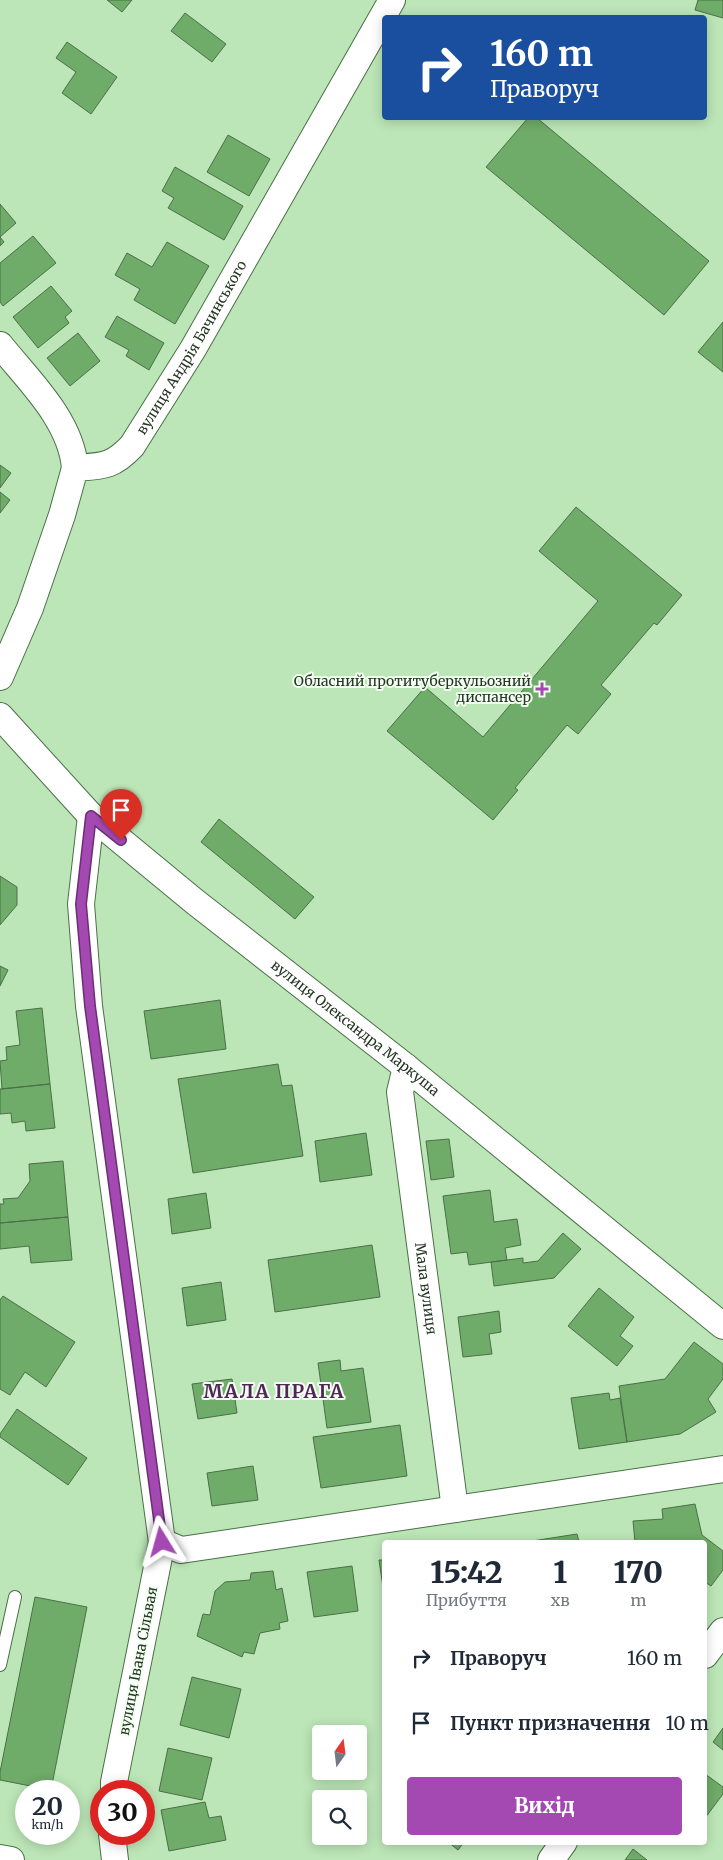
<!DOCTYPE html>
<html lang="uk">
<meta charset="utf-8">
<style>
:root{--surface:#fff;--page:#f2f2f3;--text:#1f2937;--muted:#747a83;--accent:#a448b2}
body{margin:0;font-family:Merriweather,serif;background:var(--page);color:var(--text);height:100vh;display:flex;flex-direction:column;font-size:19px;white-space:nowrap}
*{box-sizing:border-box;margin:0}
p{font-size:16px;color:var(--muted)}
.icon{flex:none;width:28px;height:28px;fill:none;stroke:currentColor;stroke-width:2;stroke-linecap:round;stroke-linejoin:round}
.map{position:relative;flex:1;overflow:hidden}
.details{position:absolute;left:382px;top:1540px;width:325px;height:305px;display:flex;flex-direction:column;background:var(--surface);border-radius:5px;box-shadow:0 2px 12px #0003}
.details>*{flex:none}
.top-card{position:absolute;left:382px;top:15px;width:325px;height:105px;border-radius:5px;box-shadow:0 2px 12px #0003;background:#1a4fa0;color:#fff;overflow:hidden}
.needle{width:32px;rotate:14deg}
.buttons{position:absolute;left:312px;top:1725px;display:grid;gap:10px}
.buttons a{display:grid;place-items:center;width:55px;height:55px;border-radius:5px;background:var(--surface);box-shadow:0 2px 12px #0003;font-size:25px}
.speed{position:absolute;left:15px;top:1780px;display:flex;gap:10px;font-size:25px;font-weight:700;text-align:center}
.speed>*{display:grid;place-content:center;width:65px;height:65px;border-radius:50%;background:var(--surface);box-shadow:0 2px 12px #0003;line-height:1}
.speed small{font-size:12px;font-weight:400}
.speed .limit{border:8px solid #d22;background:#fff;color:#111}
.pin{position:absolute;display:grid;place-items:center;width:42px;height:42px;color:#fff;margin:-51px -21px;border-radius:50% 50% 50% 0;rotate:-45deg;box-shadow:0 0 5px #0007}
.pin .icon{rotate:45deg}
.me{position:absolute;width:55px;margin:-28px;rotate:352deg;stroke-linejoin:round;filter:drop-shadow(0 0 4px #0008)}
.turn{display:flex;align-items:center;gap:18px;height:105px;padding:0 25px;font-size:22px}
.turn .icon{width:65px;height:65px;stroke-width:2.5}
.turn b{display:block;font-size:35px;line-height:42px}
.eta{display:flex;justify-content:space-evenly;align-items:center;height:85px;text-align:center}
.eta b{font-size:30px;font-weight:800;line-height:35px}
.cta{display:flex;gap:10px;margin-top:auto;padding:10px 25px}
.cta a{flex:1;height:58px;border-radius:5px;background:var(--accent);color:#fff;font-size:20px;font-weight:800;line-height:58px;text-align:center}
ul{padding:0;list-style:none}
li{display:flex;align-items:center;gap:15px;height:65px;padding:0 25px}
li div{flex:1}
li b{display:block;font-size:19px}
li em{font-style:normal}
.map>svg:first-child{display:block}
.building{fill:#6fab69;stroke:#4b7047}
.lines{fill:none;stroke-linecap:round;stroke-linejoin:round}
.lane-casing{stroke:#4a7047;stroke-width:14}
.street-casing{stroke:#4a7047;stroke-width:28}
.lane{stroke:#fff;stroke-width:12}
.street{stroke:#fff;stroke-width:26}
.route-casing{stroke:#6b2f74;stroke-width:12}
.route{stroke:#a448b2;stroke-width:9}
.poi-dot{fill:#a448b2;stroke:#f1fef0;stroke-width:2}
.labels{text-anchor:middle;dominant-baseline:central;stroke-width:4;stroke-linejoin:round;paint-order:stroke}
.street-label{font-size:14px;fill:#253623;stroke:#f1fef0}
.poi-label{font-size:14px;fill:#253623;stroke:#f1fef0;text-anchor:end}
.district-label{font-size:19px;font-weight:bold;letter-spacing:1px;fill:#53265a;stroke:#f1fef0}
</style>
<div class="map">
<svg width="723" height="1860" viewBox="0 0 723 1860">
<rect width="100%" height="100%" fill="#bce6b7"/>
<!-- building -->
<path class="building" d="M107 0H132L122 12Z
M698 0H723V18L695 10Z
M185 13 226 44 212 62 171 31Z
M67 42 117 77 91 114 62 93 76 72 56 58Z
M528 118H537L709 261 664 315 486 167Z
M228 135 270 159 249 196 207 172Z
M175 167 243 206 224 240 168 208 174 198 162 191Z
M0 204 16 223 0 237 4 242 0 246Z
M33 236 56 263 3 306 0 302V263Z
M167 242 209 266 175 324 134 300 140 289 115 275 127 253 152 267Z
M51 286 72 311 65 317 69 323 38 348 13 317Z
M117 316 164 343 149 370 126 356 129 350 105 337Z
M723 322V372L698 352Z
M78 333 100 361 70 386 47 358Z
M0 465 11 473 0 488Z
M0 492 10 500 0 513Z
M576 507 682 595 657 625 654 623 601 685 611 694 578 734 567 725 515 788 518 790 493 820 387 731 425 687 483 737 598 601 539 551Z
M219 819 314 897 295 919 201 842Z
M0 876 17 887V905L0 925Z
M0 966 8 970 0 986Z
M220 1000 226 1049 151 1059 144 1011Z
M42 1008 50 1084 2 1089 0 1061 7 1060 6 1047 20 1045 16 1011Z
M278 1064 282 1086 292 1085 303 1156 193 1173 178 1079Z
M50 1084 55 1128 26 1131 25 1121 12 1123 11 1113 0 1114V1089Z
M366 1133 372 1175 320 1182 315 1141Z
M449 1139 454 1177 431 1180 426 1141Z
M63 1161 68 1217 0 1223V1204H4L3 1199 18 1198 30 1181 29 1164Z
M490 1190 494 1222 517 1219 521 1245 505 1248 507 1260 469 1265 467 1252 451 1254 443 1196Z
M206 1193 211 1228 172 1234 168 1199Z
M68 1217 72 1260 31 1263 29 1246 0 1249V1223Z
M563 1233 581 1249 554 1278 494 1286 491 1262 523 1258V1263L538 1261Z
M372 1245 380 1297 275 1312 268 1260Z
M221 1282 226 1320 187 1326 182 1288Z
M599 1288 634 1317 620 1336 633 1346 617 1366 568 1326Z
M3 1296 75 1342 46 1387 25 1372 10 1395 0 1389V1300Z
M499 1311 501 1332 489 1334 492 1354 463 1357 458 1317Z
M694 1342 723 1364V1379L708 1399 716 1412 680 1434 627 1442 619 1386 665 1379Z
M340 1360 341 1371 363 1368 371 1422 327 1428 318 1363Z
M232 1379 237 1413 198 1419 192 1384Z
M609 1393 610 1400 620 1398 627 1442 579 1449 571 1398Z
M17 1409 87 1458 68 1485 0 1437V1434Z
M400 1425 407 1476 321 1488 313 1437Z
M253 1466 258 1500 212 1506 207 1473Z
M695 1504 702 1535 723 1551V1570L711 1586 705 1582V1542H635L633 1521 663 1519 662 1509Z
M577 1534 579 1542H526Z
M379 1560H385V1601Z
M352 1566 358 1611 314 1617 307 1572Z
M273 1571 276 1590 282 1588 288 1621 279 1623 280 1629 260 1633 254 1654 244 1652 242 1657 197 1636 203 1614 210 1615 215 1591 225 1582 250 1580 251 1573Z
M35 1597 87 1607 51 1790 0 1780V1772Z
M192 1677 241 1689 229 1738 180 1725Z
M723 1728V1750L713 1742Z
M168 1748 212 1758 202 1800 159 1791Z
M705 1774 723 1787V1794L705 1818Z
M205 1802 209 1818 221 1816 226 1840 169 1851 161 1810Z
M448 1842H464L458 1850Z
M633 1849 647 1860H625Z"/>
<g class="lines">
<defs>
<path id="lane" d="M0 1665 15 1597"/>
<g id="street">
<path d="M0 345C29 381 71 420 75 468"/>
<path id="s1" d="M0 677 30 608 62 515 75 468C103 466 112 467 132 446L193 349 392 0"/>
<path id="s2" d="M0 716 91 816 194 901 406 1067 723 1326"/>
<path d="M91 816 81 904 89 1006 162 1542 114 1782V1791"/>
<path id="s3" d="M406 1067 400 1092 455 1509"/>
<path d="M162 1542 181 1550 723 1469"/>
<path d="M705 1655 723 1631"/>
<path d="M112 1834 115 1860"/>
<path d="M0 1858 11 1860"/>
<path d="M551 1860 564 1842"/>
</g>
</defs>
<!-- lane casing -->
<use href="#lane" class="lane-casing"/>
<!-- street casing -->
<use href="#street" class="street-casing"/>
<!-- lane -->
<use href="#lane" class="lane"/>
<!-- street -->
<use href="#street" class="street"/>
</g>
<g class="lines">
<defs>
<path id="route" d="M121 840 91 816 81 904 90 1006 162 1542"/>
</defs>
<!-- route casing -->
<use href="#route" class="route-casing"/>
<!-- route -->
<use href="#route" class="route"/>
</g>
<!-- markers -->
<path class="poi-dot" d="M539.5 681.5h5v5h5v5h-5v5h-5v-5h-5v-5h5z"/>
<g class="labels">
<!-- street labels -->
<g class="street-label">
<text stroke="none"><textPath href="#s1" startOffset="401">вулиця Андрія Бачинського</textPath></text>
<text stroke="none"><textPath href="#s2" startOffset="474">вулиця Олександра Маркуша</textPath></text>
<text stroke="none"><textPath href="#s3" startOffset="224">Мала вулиця</textPath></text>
<text transform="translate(138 1661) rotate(-79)">вулиця Івана Сільвая</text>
</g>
<!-- poi labels -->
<g class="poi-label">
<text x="531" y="681">Обласний протитуберкульозний<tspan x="531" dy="16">диспансер</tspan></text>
</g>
<!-- district labels -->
<g class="district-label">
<text x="274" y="1391">МАЛА ПРАГА</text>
</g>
</g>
</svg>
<div class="buttons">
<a><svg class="needle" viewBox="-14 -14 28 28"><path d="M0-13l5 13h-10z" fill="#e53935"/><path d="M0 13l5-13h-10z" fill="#747a83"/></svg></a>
<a><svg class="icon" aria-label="search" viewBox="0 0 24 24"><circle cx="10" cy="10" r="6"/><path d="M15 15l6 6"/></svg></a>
</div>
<div class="speed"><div>20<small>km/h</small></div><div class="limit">30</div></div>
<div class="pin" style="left:121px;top:840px;background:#d93025"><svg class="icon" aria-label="arrive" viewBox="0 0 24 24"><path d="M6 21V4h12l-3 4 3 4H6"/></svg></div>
<svg class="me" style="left:162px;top:1542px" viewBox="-20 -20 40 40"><path d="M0-17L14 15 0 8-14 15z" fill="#a448b2" stroke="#fff" stroke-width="4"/></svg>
<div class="top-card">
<div class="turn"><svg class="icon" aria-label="right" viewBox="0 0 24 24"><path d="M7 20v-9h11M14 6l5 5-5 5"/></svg><div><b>160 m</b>Праворуч</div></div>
</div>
<section class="details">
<div class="eta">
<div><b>15:42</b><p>Прибуття</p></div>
<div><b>1</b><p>хв</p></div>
<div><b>170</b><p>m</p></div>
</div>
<ul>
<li><svg class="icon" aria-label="right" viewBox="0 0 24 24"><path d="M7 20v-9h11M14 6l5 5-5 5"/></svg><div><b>Праворуч</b></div><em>160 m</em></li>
<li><svg class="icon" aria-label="arrive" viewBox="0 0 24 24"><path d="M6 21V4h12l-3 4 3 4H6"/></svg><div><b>Пункт призначення</b></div><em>10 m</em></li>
</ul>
<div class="cta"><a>Вихід</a></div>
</section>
</div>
